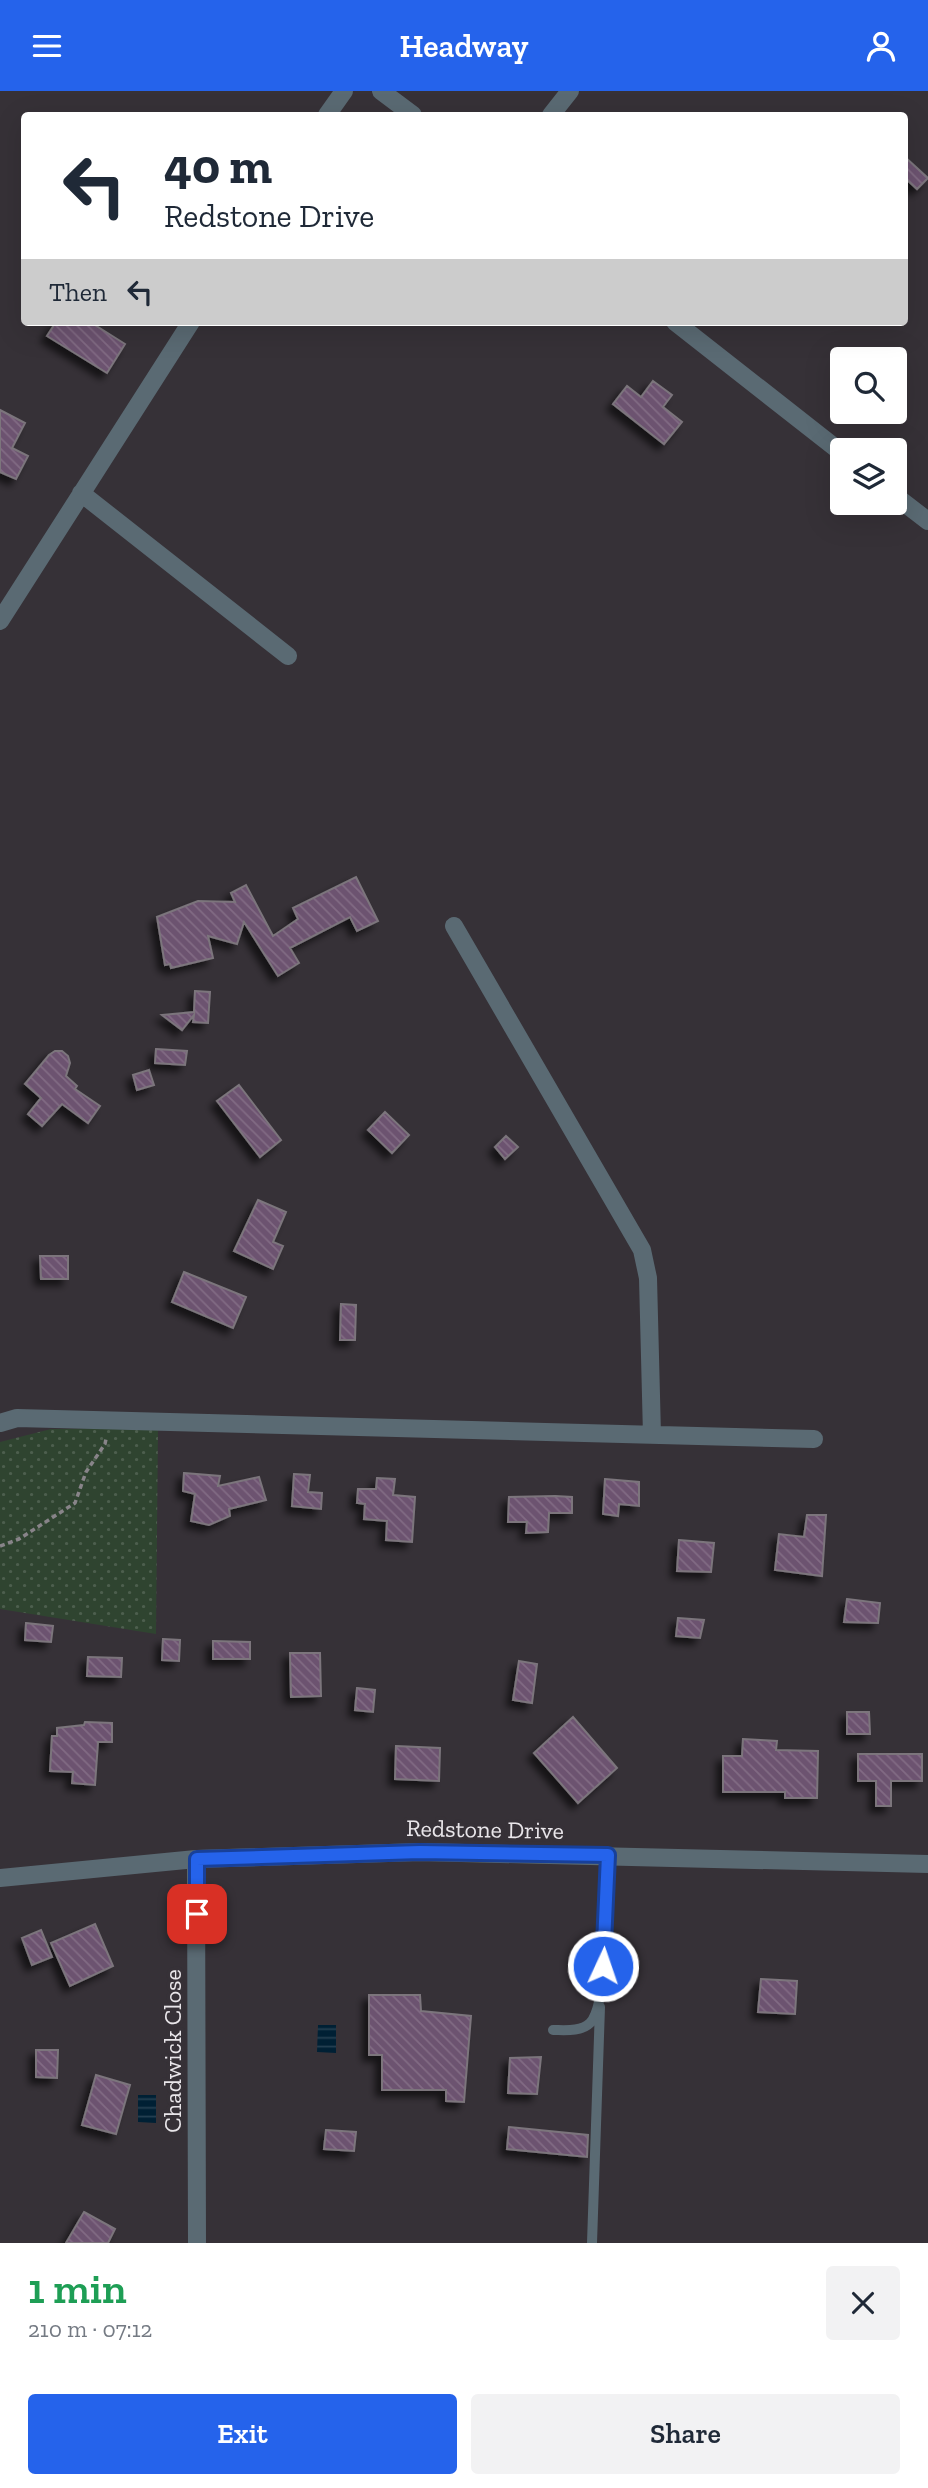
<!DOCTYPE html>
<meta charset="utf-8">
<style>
:root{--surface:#fff;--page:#f2f2f3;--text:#1f2937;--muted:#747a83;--accent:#2563eb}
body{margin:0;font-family:"Zilla Slab",serif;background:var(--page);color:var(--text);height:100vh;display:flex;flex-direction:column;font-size:26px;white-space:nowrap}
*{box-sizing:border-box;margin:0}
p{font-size:23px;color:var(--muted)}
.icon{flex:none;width:38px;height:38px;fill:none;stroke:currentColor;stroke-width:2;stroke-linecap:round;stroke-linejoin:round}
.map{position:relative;height:2152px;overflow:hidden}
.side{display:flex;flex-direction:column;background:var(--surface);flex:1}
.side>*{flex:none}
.banner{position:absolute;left:21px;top:21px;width:887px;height:214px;border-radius:7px;box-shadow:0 7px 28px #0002;background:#fff;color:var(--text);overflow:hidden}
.controls{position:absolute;left:830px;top:256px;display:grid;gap:14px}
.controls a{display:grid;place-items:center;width:77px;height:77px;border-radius:7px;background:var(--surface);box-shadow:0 7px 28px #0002;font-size:35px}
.pin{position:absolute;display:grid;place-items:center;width:60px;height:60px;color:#fff;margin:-30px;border-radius:14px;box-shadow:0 4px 10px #0006}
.me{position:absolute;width:77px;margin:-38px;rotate:3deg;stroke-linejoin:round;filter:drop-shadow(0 0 5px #0008)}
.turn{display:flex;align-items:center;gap:24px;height:147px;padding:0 28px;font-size:32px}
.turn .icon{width:91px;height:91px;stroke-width:2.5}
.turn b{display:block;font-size:49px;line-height:60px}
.then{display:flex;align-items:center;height:66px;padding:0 28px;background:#0003;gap:14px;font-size:26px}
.round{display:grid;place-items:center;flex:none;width:74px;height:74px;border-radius:7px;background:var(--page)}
.headline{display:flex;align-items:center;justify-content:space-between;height:119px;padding:0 28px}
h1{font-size:42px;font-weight:600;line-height:52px;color:#1e9e55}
.cta{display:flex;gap:14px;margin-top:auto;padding:14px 28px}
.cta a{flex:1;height:80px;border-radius:7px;background:var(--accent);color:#fff;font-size:28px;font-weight:600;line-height:80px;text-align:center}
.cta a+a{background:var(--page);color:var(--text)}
header{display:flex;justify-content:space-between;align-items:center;height:91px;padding:0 28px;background:var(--accent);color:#fff;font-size:32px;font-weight:600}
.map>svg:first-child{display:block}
.grass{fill:url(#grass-dots)}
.water{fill:url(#water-rules)}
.building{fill:url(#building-back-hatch);stroke:#7b757c;stroke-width:2;filter:url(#shadow)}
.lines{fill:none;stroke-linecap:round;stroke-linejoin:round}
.path{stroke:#888489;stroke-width:3.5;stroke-dasharray:5 3.5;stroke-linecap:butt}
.service{stroke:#5a6a73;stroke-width:10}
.minor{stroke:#5a6a73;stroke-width:18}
.route-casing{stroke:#184099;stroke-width:18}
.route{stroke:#2563eb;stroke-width:12}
.labels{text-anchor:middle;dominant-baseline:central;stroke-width:7;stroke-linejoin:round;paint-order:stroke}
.street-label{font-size:24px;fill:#e9e6ea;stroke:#363137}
</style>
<header><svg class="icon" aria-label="menu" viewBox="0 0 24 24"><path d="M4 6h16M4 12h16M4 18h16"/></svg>Headway<svg class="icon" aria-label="person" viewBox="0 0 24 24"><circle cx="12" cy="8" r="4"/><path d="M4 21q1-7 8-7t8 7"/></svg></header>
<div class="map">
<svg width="928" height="2152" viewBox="0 0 928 2152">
<defs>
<pattern id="grass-dots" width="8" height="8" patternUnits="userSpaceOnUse" patternTransform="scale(1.75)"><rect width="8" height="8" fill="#2f4430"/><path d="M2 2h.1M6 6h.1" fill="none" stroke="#4d5f4e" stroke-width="1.8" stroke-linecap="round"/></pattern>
<pattern id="water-rules" width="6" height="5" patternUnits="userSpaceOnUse" patternTransform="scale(1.75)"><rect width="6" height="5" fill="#002034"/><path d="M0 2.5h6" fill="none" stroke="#254052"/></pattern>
<pattern id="building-back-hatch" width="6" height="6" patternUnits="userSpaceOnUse" patternTransform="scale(1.75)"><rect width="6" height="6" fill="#6c526f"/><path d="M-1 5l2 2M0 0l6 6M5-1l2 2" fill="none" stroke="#816b84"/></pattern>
<filter id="shadow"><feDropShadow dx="-6" dy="6" stdDeviation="3.5" flood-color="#0009"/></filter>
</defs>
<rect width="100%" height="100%" fill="#363137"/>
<!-- grass -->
<path class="grass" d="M158 1337 156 1543 0 1518V1351L51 1338Z"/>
<!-- water -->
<path class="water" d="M318 1934H336V1962L317 1961Z
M138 2004H156V2032L138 2031Z"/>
<!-- building -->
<path class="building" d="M905 66 928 87 917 98 905 87Z
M56 231H90L125 253 107 282 47 245Z
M653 290 672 304 663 316 682 331 664 353 613 313 627 295 641 306Z
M0 319 25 332 12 357 28 365 16 388 0 381Z
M356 786 378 830 357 840 350 826 290 857 299 872 278 885 244 831 237 853 208 845 213 867 171 877 170 873 165 874 157 826 198 810 235 811 231 802 246 794 273 845 298 828 293 817Z
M195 900 210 901 208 932 193 931 194 924 182 939 162 924 194 921Z
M156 958 187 960 185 974 155 972Z
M55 960H62L68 965 70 972 66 985 77 995 75 998 100 1015 88 1032 62 1013 42 1035 28 1023 41 1007 25 993 49 964Z
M149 979 154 994 137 999 133 984Z
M239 994 281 1049 260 1066 217 1010Z
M385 1021 409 1044 392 1062 368 1039Z
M506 1045 518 1056 505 1068 495 1056Z
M258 1109 286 1121 273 1151 283 1155 273 1178 234 1160Z
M40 1165H68V1188H41Z
M184 1181 246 1206 233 1237 172 1211Z
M341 1213 356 1214 355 1249H340Z
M184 1382 220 1385 218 1395 259 1386 266 1409 229 1418 230 1425 209 1434 191 1430 195 1403 183 1400Z
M294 1383 310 1384 308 1401 322 1402 321 1418 292 1415Z
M377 1387 395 1388 393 1404 415 1406 412 1451 386 1449 387 1430 364 1428 365 1413 357 1412 358 1398H376Z
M605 1388 639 1391V1415L619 1413 618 1425 603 1423Z
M555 1405 572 1406V1422H549L548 1441 526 1442 527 1431H508L509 1406Z
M807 1424H826L822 1485 775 1479 779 1443 804 1446Z
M679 1449 714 1452 711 1481 677 1480Z
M847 1508 880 1512 878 1532 844 1531Z
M678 1527 704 1529 700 1547 676 1545Z
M26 1532 53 1535 51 1551 25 1549Z
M163 1548 180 1549 179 1570 162 1569Z
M213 1550 250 1551V1568H213Z
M290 1562H320L321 1605 291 1606Z
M88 1566 122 1567 121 1586 87 1585Z
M519 1570 537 1573 532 1612 513 1609Z
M357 1597 375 1599 373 1621 355 1619Z
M847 1621H869L870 1643H847Z
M573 1626 617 1677 578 1712 534 1662Z
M85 1631 112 1632V1651H98L95 1694 72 1692 73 1681 50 1680 52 1645H57V1637L84 1634Z
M743 1648 777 1650 776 1659 818 1660 817 1707H785V1701H723V1665H742Z
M396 1655 440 1657 439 1690 395 1688Z
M858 1663H922V1690H891V1715H876V1690H858Z
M95 1833 113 1875 70 1895 51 1852Z
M41 1839 52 1866 32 1874 22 1847Z
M761 1888 797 1890 795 1923 758 1921Z
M369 1904H420L421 1920 471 1925 464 2011 446 2010V1999H382V1964H369Z
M36 1959H58L57 1987 36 1986Z
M541 1966 537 2003 508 2002 510 1967Z
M96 1984 130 1994 116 2043 82 2034Z
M509 2036 588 2044 587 2066 507 2058Z
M326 2039 356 2041 354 2060 324 2058Z
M84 2121 115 2138 108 2152H66Z"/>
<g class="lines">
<!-- path -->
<path class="path" d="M0 1455 19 1448 75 1412 86 1381 105 1353 106 1348"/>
<!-- service -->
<path class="service" d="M553 1939C564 1939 581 1941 590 1932 609 1913 607 1796 608 1764
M592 2152 600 1916"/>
<!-- minor -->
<path class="minor" d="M381 0 413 24
M327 24 344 0
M551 24 570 0
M675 231 842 362
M81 402 288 565
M894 404 928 430
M0 530 191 231
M454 835 642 1159 648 1187 652 1344
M0 1332 17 1327 814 1348
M196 1768 197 2152
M0 1787 196 1768 420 1761 928 1773"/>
</g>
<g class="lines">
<defs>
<path id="route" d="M197 1823V1768L420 1761 608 1764 603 1875"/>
</defs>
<!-- route casing -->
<use href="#route" class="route-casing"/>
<!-- route -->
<use href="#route" class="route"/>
</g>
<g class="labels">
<!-- street labels -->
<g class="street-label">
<text transform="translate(485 1738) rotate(1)">Redstone Drive</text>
<text transform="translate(172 1960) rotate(-90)">Chadwick Close</text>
</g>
</g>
</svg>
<div class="controls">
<a><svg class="icon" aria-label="search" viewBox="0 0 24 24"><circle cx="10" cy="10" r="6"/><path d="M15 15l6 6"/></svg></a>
<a><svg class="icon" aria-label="layers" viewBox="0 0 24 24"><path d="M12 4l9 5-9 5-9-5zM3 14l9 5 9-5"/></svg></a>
</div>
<div class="pin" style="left:197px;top:1823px;background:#d93025"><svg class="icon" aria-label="arrive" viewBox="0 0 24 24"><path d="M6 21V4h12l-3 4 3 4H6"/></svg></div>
<svg class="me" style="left:603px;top:1875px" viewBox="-20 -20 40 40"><circle r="17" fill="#2563eb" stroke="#fff" stroke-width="3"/><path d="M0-11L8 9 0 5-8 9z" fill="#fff"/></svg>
<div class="banner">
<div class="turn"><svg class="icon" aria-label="left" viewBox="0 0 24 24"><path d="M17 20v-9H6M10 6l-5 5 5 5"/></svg><div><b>40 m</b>Redstone Drive</div></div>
<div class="then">Then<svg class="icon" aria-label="left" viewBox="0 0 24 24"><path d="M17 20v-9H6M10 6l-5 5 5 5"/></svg></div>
</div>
</div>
<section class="side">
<div class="headline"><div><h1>1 min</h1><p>210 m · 07:12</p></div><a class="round"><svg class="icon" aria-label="close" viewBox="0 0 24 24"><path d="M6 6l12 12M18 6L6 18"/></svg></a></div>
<div class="cta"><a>Exit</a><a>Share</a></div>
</section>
